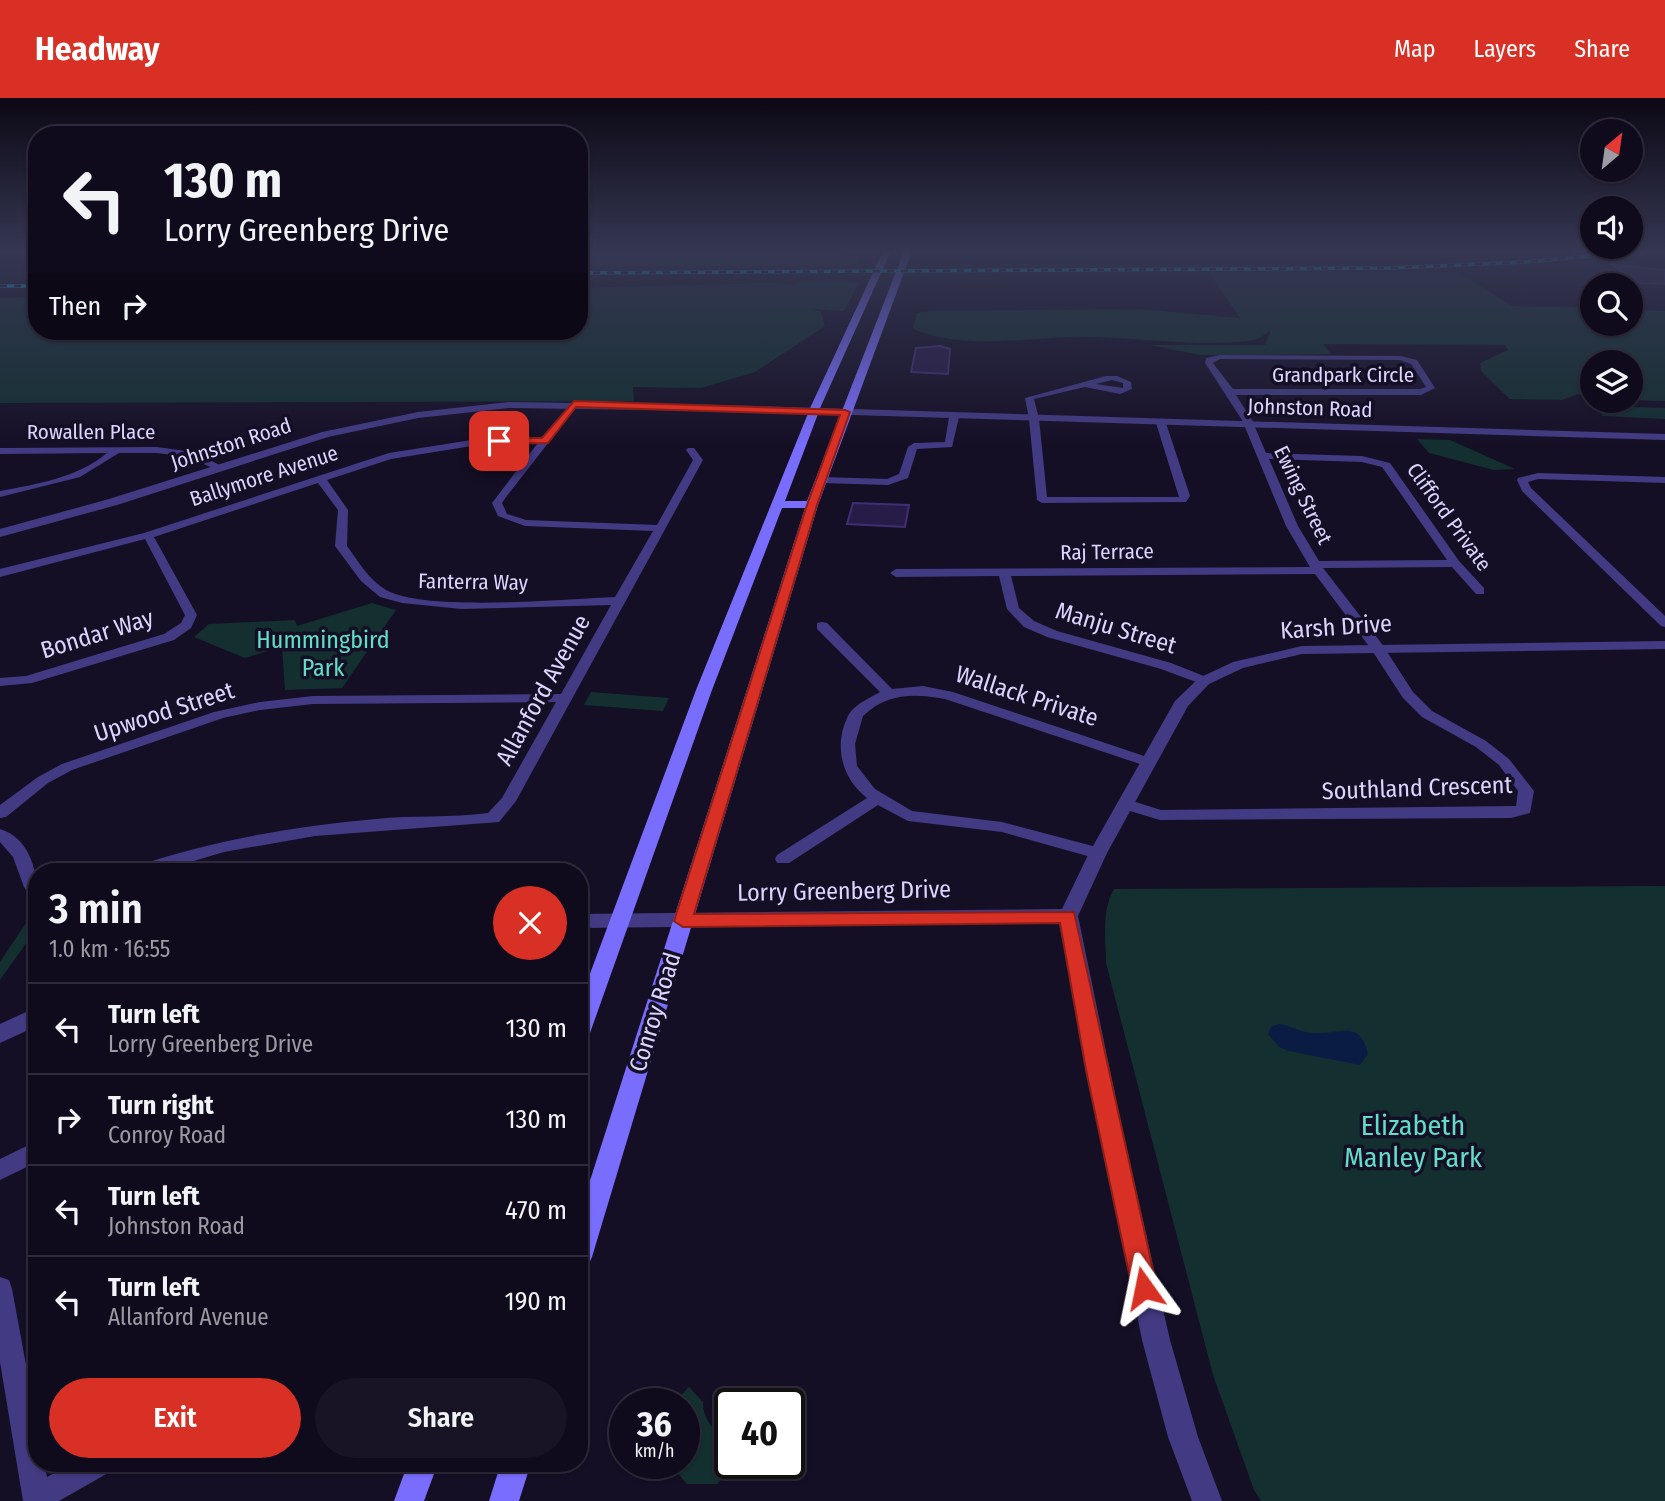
<!DOCTYPE html>
<meta charset="utf-8">
<style>
:root{--surface:#100b1c;--page:#191425;--text:#f1f3f6;--muted:#9c9ba3;--line:#302b3b;--accent:#d93025}
body{margin:0;font-family:"Fira Sans Condensed",sans-serif;background:var(--page);color:var(--text);height:100vh;display:flex;flex-direction:column;font-size:26px;white-space:nowrap}
*{box-sizing:border-box;margin:0}
p{font-size:23px;color:var(--muted)}
.icon{flex:none;width:38px;height:38px;fill:none;stroke:currentColor;stroke-width:2;stroke-linecap:round;stroke-linejoin:round}
.map{position:relative;flex:1;overflow:hidden}
.panel{position:absolute;left:28px;top:765px;width:560px;height:609px;display:flex;flex-direction:column;background:var(--surface);border-radius:28px;box-shadow:0 2px 5px #0004,0 0 0 2px var(--line)}
.panel>*{flex:none}
.top-card{position:absolute;left:28px;top:28px;width:560px;height:214px;border-radius:28px;box-shadow:0 2px 5px #0004,0 0 0 2px var(--line);background:#100b1c;color:var(--text);overflow:hidden}
.needle{width:46px;rotate:29deg}
.tools{position:absolute;left:1580px;top:21px;display:grid;gap:14px}
.tools a{display:grid;place-items:center;width:63px;height:63px;border-radius:50%;background:var(--surface);box-shadow:0 2px 5px #0004,0 0 0 2px var(--line);font-size:35px}
.speed{position:absolute;left:609px;top:1290px;display:flex;gap:14px;font-size:35px;font-weight:700;text-align:center}
.speed>*{display:grid;place-content:center;width:91px;height:91px;border-radius:50%;background:var(--surface);box-shadow:0 2px 5px #0004,0 0 0 2px var(--line);line-height:1}
.speed small{font-size:18px;font-weight:400}
.speed .limit{border:4px solid #111;border-radius:10px;background:#fff;color:#111}
.pin{position:absolute;display:grid;place-items:center;width:60px;height:60px;color:#fff;margin:-30px;border-radius:14px;box-shadow:0 4px 10px #0006}
.me{position:absolute;width:77px;margin:-38px;rotate:348deg;stroke-linejoin:round;filter:drop-shadow(0 0 5px #0008)}
.turn{display:flex;align-items:center;gap:24px;height:147px;padding:0 21px;font-size:32px}
.turn .icon{width:91px;height:91px;stroke-width:2.5}
.turn b{display:block;font-size:49px;line-height:60px}
.then{display:flex;align-items:center;height:66px;padding:0 21px;background:#0003;gap:14px;font-size:26px}
.round{display:grid;place-items:center;flex:none;width:74px;height:74px;border-radius:37px;background:var(--page)}
.head{display:flex;align-items:center;justify-content:space-between;height:119px;padding:0 21px}
h1{font-size:42px;font-weight:600;line-height:52px}
.cta{display:flex;gap:14px;margin-top:auto;padding:14px 21px}
.cta a{flex:1;height:80px;border-radius:42px;background:var(--accent);color:#fff;font-size:28px;font-weight:600;line-height:80px;text-align:center}
.cta a+a{background:var(--page);color:var(--text)}
ul{padding:0;list-style:none}
li{display:flex;align-items:center;gap:21px;height:91px;padding:0 21px;border-top:2px solid var(--line)}
li div{flex:1}
li b{display:block;font-size:26px}
li em{font-style:normal}
header{display:flex;align-items:center;gap:42px;box-sizing:border-box;height:98px;padding:0 35px;background:var(--accent);color:#fff}
header strong{font-size:33px}
nav{display:flex;gap:38px;margin-inline-start:auto;font-size:24px}
.map>svg:first-child{display:block}
.green{fill:#132f30}
.water{fill:#0b1c44}
.building{fill:#271c47;stroke:#3f2e73;stroke-width:2}
.lines{fill:none;stroke-linecap:round;stroke-linejoin:round}
.minor{fill:#423b84;fill-rule:evenodd}
.tertiary{fill:#423b84;fill-rule:evenodd}
.secondary{fill:#796dfd;fill-rule:evenodd}
.rail-casing{stroke:#04d5fc;stroke-width:3.5}
.rail{stroke:#150f26;stroke-width:2.5;stroke-dasharray:7;stroke-linecap:butt}
.route{fill:#d93025;stroke:#8d1f18;stroke-width:2}
.labels{text-anchor:middle;dominant-baseline:central;stroke-width:7;stroke-linejoin:round;paint-order:stroke}
.far-street-label{font-size:21px;fill:#dcd5fe;stroke:#150f26}
.street-label{font-size:24px;fill:#dcd5fe;stroke:#150f26}
.park-label{font-size:24px;fill:#61dec6;stroke:#150f26}
.near-park-label{font-size:28px;fill:#61dec6;stroke:#150f26}
</style>
<header>
<strong>Headway</strong>
<nav><a>Map</a><a>Layers</a><a>Share</a></nav>
</header>
<div class="map">
<svg width="1665" height="1403" viewBox="0 0 1665 1403">
<rect width="100%" height="100%" fill="#150f26"/>
<!-- green -->
<path class="green" d="M579 156H843L861 161 857 166 840 168 595 169 579 168Z
M1209 174H1458L1512 208 1592 209V226H1631V211L1665 213V303L1631 302V264H1592V298L1578 296 1562 302 1510 301 1481 273 1480 265 1508 252 1505 247 1323 246 1331 256 1201 257 1150 247H1265L1271 232C1263 238 1258 242 1248 243 1193 249 1137 239 1082 239 1027 239 965 253 913 231L917 215 931 213 1137 211 1240 220Z
M843 183 859 185 844 213 813 211 821 214 825 228 755 274 701 290 633 289 634 303 0 305V200L37 199V233H579V190L772 185 797 187 798 184Z
M1593 308 1665 310V321L1603 318Z
M1417 341 1450 342 1515 371 1494 372 1429 355Z
M372 505 396 512 342 590 285 592 282 549 245 560 194 539 209 526 295 522 297 528Z
M591 594 669 600 663 613 584 607Z
M1665 788V1403H1261L1254 1392 1213 1277 1106 865C1106 841 1101 813 1114 791Z
M37 818V830L0 882V864L30 819Z
M689 1289 703 1304C701 1327 730 1341 730 1365H739L717 1386H687L669 1365H684V1306L673 1305Z"/>
<!-- water -->
<path class="water" d="M1279 926C1291 928 1301 934 1312 935 1336 938 1360 919 1368 956L1360 967 1289 953 1279 949 1268 936 1271 929Z"/>
<!-- building -->
<path class="building" d="M1613 167 1665 172V186L1638 185Z
M941 248 950 251 948 276 911 274 916 250Z
M853 405 909 407 905 429 847 426Z"/>
<g class="lines">
<!-- minor -->
<path class="minor" d="M1220 257 1401 258 1417 262 1435 290 1421 297H1236L1252 322 1266 355 1362 358 1390 365 1459 463 1484 490V496H1476L1452 469 1323 470 1382 546 1413 594 1432 613 1486 643 1509 661 1534 693 1530 715 1511 720 1160 722 1120 710 1118 706 1126 701 1161 712 1516 708 1518 693 1499 667 1476 649 1422 619 1403 600 1371 551 1315 476 1011 478 1019 510 1034 523 1057 533 1171 565 1209 580 1211 583 1209 586 1204 587 1161 571 1047 539 1024 529 1007 511 999 478 896 479 890 475 896 471 1310 469 1286 428 1242 322 1205 265 1206 260ZM1220 261 1400 262 1411 266 1426 289 1420 291H1233L1213 265ZM1269 361 1362 364 1382 369 1447 462 1319 463 1298 428Z
M1106 278H1117L1131 284 1132 291 1120 296 1085 289 1034 301 1039 321 1047 399H1179L1156 325 1161 322 1166 325 1190 398 1186 404 1042 405 1037 402 1029 321 1025 300ZM1112 282 1123 285V290L1096 286Z
M574 303 578 306 577 308 506 399 502 405 507 416 526 422 657 427 693 362 686 352 688 350H694L703 362 516 703 499 724 315 738 224 754 156 774H128L130 770C210 743 292 728 376 721 413 717 451 720 488 715L502 700 556 604 313 606 260 612 223 620 72 672 48 685 6 719 0 720V707L38 679 62 666 214 614 260 604 313 598 561 596 611 507 462 511 402 505 380 499 361 483 335 448 338 412 318 385 154 439 197 517 191 530 174 542 32 585 0 588V580L26 578 164 536 181 525 185 517 145 441 0 479V471L144 435 389 355 478 341 542 340ZM537 346 492 405 498 418 525 428 653 433 615 499C565 501 425 514 386 492 369 482 358 463 347 448L348 412 327 382 391 361 478 347Z
M954 316 959 319 952 349 917 351 908 380 888 387 821 385 816 382 821 379 887 381 899 376 908 349 914 345 945 344 949 319Z
M157 349 193 354 226 370 217 372 188 359 157 355H119L80 379 0 399V393C37 386 77 380 107 355L0 356V350Z
M1538 375 1665 379V385L1538 381 1528 384 1531 390 1665 518V529L1661 528 1522 393 1517 382 1518 380Z
M822 524 827 525 892 591 923 588 953 594 1153 661 1156 664 1153 667H1143L945 601C915 595 886 595 863 618L855 646 857 668 875 691 912 713 1002 724 1104 751 1106 755 1104 759 1098 761 1002 734 908 723 878 707 789 765H777L775 761 777 757 867 700C841 680 833 646 849 616 855 606 870 600 880 594L817 531V525Z
M0 731C29 740 37 771 37 797L27 793 24 789 13 759 0 744Z
M37 1043V1064L0 1082V1061Z
M0 1179 9 1182 12 1191 37 1326V1365H44L47 1379 72 1365H112L108 1375 59 1403H23L0 1264Z"/>
<!-- tertiary -->
<path class="tertiary" d="M509 304 722 307 1665 336V342L722 313 509 310 418 320 328 339 117 407 0 439V431L109 401 322 334 418 314Z
M1665 543V551L1302 556 1243 570 1209 586 1188 608 1107 755 1078 818 1120 1021 1170 1242 1198 1339 1222 1403H1192L1168 1339 1142 1242 1059 825 579 830V816L1062 811 1089 755 1175 603 1199 580 1233 564 1302 548Z
M37 909V928L0 945V926Z"/>
<!-- secondary -->
<path class="secondary" d="M883 153H891L821 308 785 403H807L904 153H912L818 407 592 1159 588 1168 579 1172V1117L805 410H782L712 592 590 935 587 941 579 944V905L696 592 811 308Z
M408 1365H438L424 1403H394Z
M501 1365H531L519 1403H489Z"/>
<defs>
<path id="rail" d="M579 175 1392 170 1525 164 1643 153
M0 188H37"/>
</defs>
<!-- rail casing -->
<use href="#rail" class="rail-casing"/>
<!-- rail -->
<use href="#rail" class="rail"/>
</g>
<!-- sky -->
<linearGradient id="sky" x2="0" y2="1"><stop stop-color="#0c0815"/><stop offset="0.44" stop-color="#353752"/><stop offset="1" stop-color="#353752" stop-opacity="0"/></linearGradient>
<rect width="1665" height="349" fill="url(#sky)"/>
<!-- route -->
<path class="route" d="M574 303 845 312 850 314 817 407 694 816 1074 814 1157 1190 1153 1199 1144 1203 1136 1199 1132 1190 1086 972 1060 825 683 829 674 823 807 407 840 317 576 309 548 345 499 346 494 343 499 340H542Z"/>
<g class="labels">
<!-- far-street labels -->
<g class="far-street-label">
<text x="1343" y="277">Grandpark Circle</text>
<text transform="translate(1310 310) rotate(2)">Johnston Road</text>
<text x="91" y="334">Rowallen Place</text>
<text transform="translate(231 346) rotate(-18)">Johnston Road</text>
<text transform="translate(264 378) rotate(-18)">Ballymore Avenue</text>
<text transform="translate(1303 397) rotate(64)">Ewing Street</text>
<text transform="translate(1449 419) rotate(54)">Clifford Private</text>
<text transform="translate(1107 454) rotate(-1)">Raj Terrace</text>
<text transform="translate(473 484) rotate(1)">Fanterra Way</text>
</g>
<!-- street labels -->
<g class="street-label">
<text transform="translate(1336 529) rotate(-4)">Karsh Drive</text>
<text transform="translate(1116 530) rotate(17)">Manju Street</text>
<text transform="translate(97 536) rotate(-17)">Bondar Way</text>
<text transform="translate(543 592) rotate(-61)">Allanford Avenue</text>
<text transform="translate(1027 598) rotate(18)">Wallack Private</text>
<text transform="translate(164 614) rotate(-18)">Upwood Street</text>
<text transform="translate(1417 690) rotate(-2)">Southland Crescent</text>
<text transform="translate(844 793) rotate(-1)">Lorry Greenberg Drive</text>
<text transform="translate(655 914) rotate(-73)">Conroy Road</text>
</g>
<!-- park labels -->
<g class="park-label">
<text x="323" y="542">Hummingbird<tspan x="323" dy="28">Park</tspan></text>
</g>
<!-- near-park labels -->
<g class="near-park-label">
<text x="1413" y="1027">Elizabeth<tspan x="1413" dy="32">Manley Park</tspan></text>
</g>
</g>
</svg>
<div class="tools">
<a><svg class="needle" viewBox="-14 -14 28 28"><path d="M0-13l5 13h-10z" fill="#e53935"/><path d="M0 13l5-13h-10z" fill="#9c9ba3"/></svg></a>
<a><svg class="icon" aria-label="sound" viewBox="0 0 24 24"><path d="M4 9h4l5-4v14l-5-4H4zM17 9q2 3 0 6"/></svg></a>
<a><svg class="icon" aria-label="search" viewBox="0 0 24 24"><circle cx="10" cy="10" r="6"/><path d="M15 15l6 6"/></svg></a>
<a><svg class="icon" aria-label="layers" viewBox="0 0 24 24"><path d="M12 4l9 5-9 5-9-5zM3 14l9 5 9-5"/></svg></a>
</div>
<div class="speed"><div>36<small>km/h</small></div><div class="limit">40</div></div>
<div class="pin" style="left:499px;top:343px;background:#d93025"><svg class="icon" aria-label="arrive" viewBox="0 0 24 24"><path d="M6 21V4h12l-3 4 3 4H6"/></svg></div>
<svg class="me" style="left:1144px;top:1190px" viewBox="-20 -20 40 40"><path d="M0-17L14 15 0 8-14 15z" fill="#d93025" stroke="#fff" stroke-width="4"/></svg>
<div class="top-card">
<div class="turn"><svg class="icon" aria-label="left" viewBox="0 0 24 24"><path d="M17 20v-9H6M10 6l-5 5 5 5"/></svg><div><b>130 m</b>Lorry Greenberg Drive</div></div>
<div class="then">Then<svg class="icon" aria-label="right" viewBox="0 0 24 24"><path d="M7 20v-9h11M14 6l5 5-5 5"/></svg></div>
</div>
<section class="panel">
<div class="head"><div><h1>3 min</h1><p>1.0 km · 16:55</p></div><a class="round" style="background:#d93025;color:#fff"><svg class="icon" aria-label="close" viewBox="0 0 24 24"><path d="M6 6l12 12M18 6L6 18"/></svg></a></div>
<ul>
<li><svg class="icon" aria-label="left" viewBox="0 0 24 24"><path d="M17 20v-9H6M10 6l-5 5 5 5"/></svg><div><b>Turn left</b><p>Lorry Greenberg Drive</p></div><em>130 m</em></li>
<li><svg class="icon" aria-label="right" viewBox="0 0 24 24"><path d="M7 20v-9h11M14 6l5 5-5 5"/></svg><div><b>Turn right</b><p>Conroy Road</p></div><em>130 m</em></li>
<li><svg class="icon" aria-label="left" viewBox="0 0 24 24"><path d="M17 20v-9H6M10 6l-5 5 5 5"/></svg><div><b>Turn left</b><p>Johnston Road</p></div><em>470 m</em></li>
<li><svg class="icon" aria-label="left" viewBox="0 0 24 24"><path d="M17 20v-9H6M10 6l-5 5 5 5"/></svg><div><b>Turn left</b><p>Allanford Avenue</p></div><em>190 m</em></li>
</ul>
<div class="cta"><a>Exit</a><a>Share</a></div>
</section>
</div>
